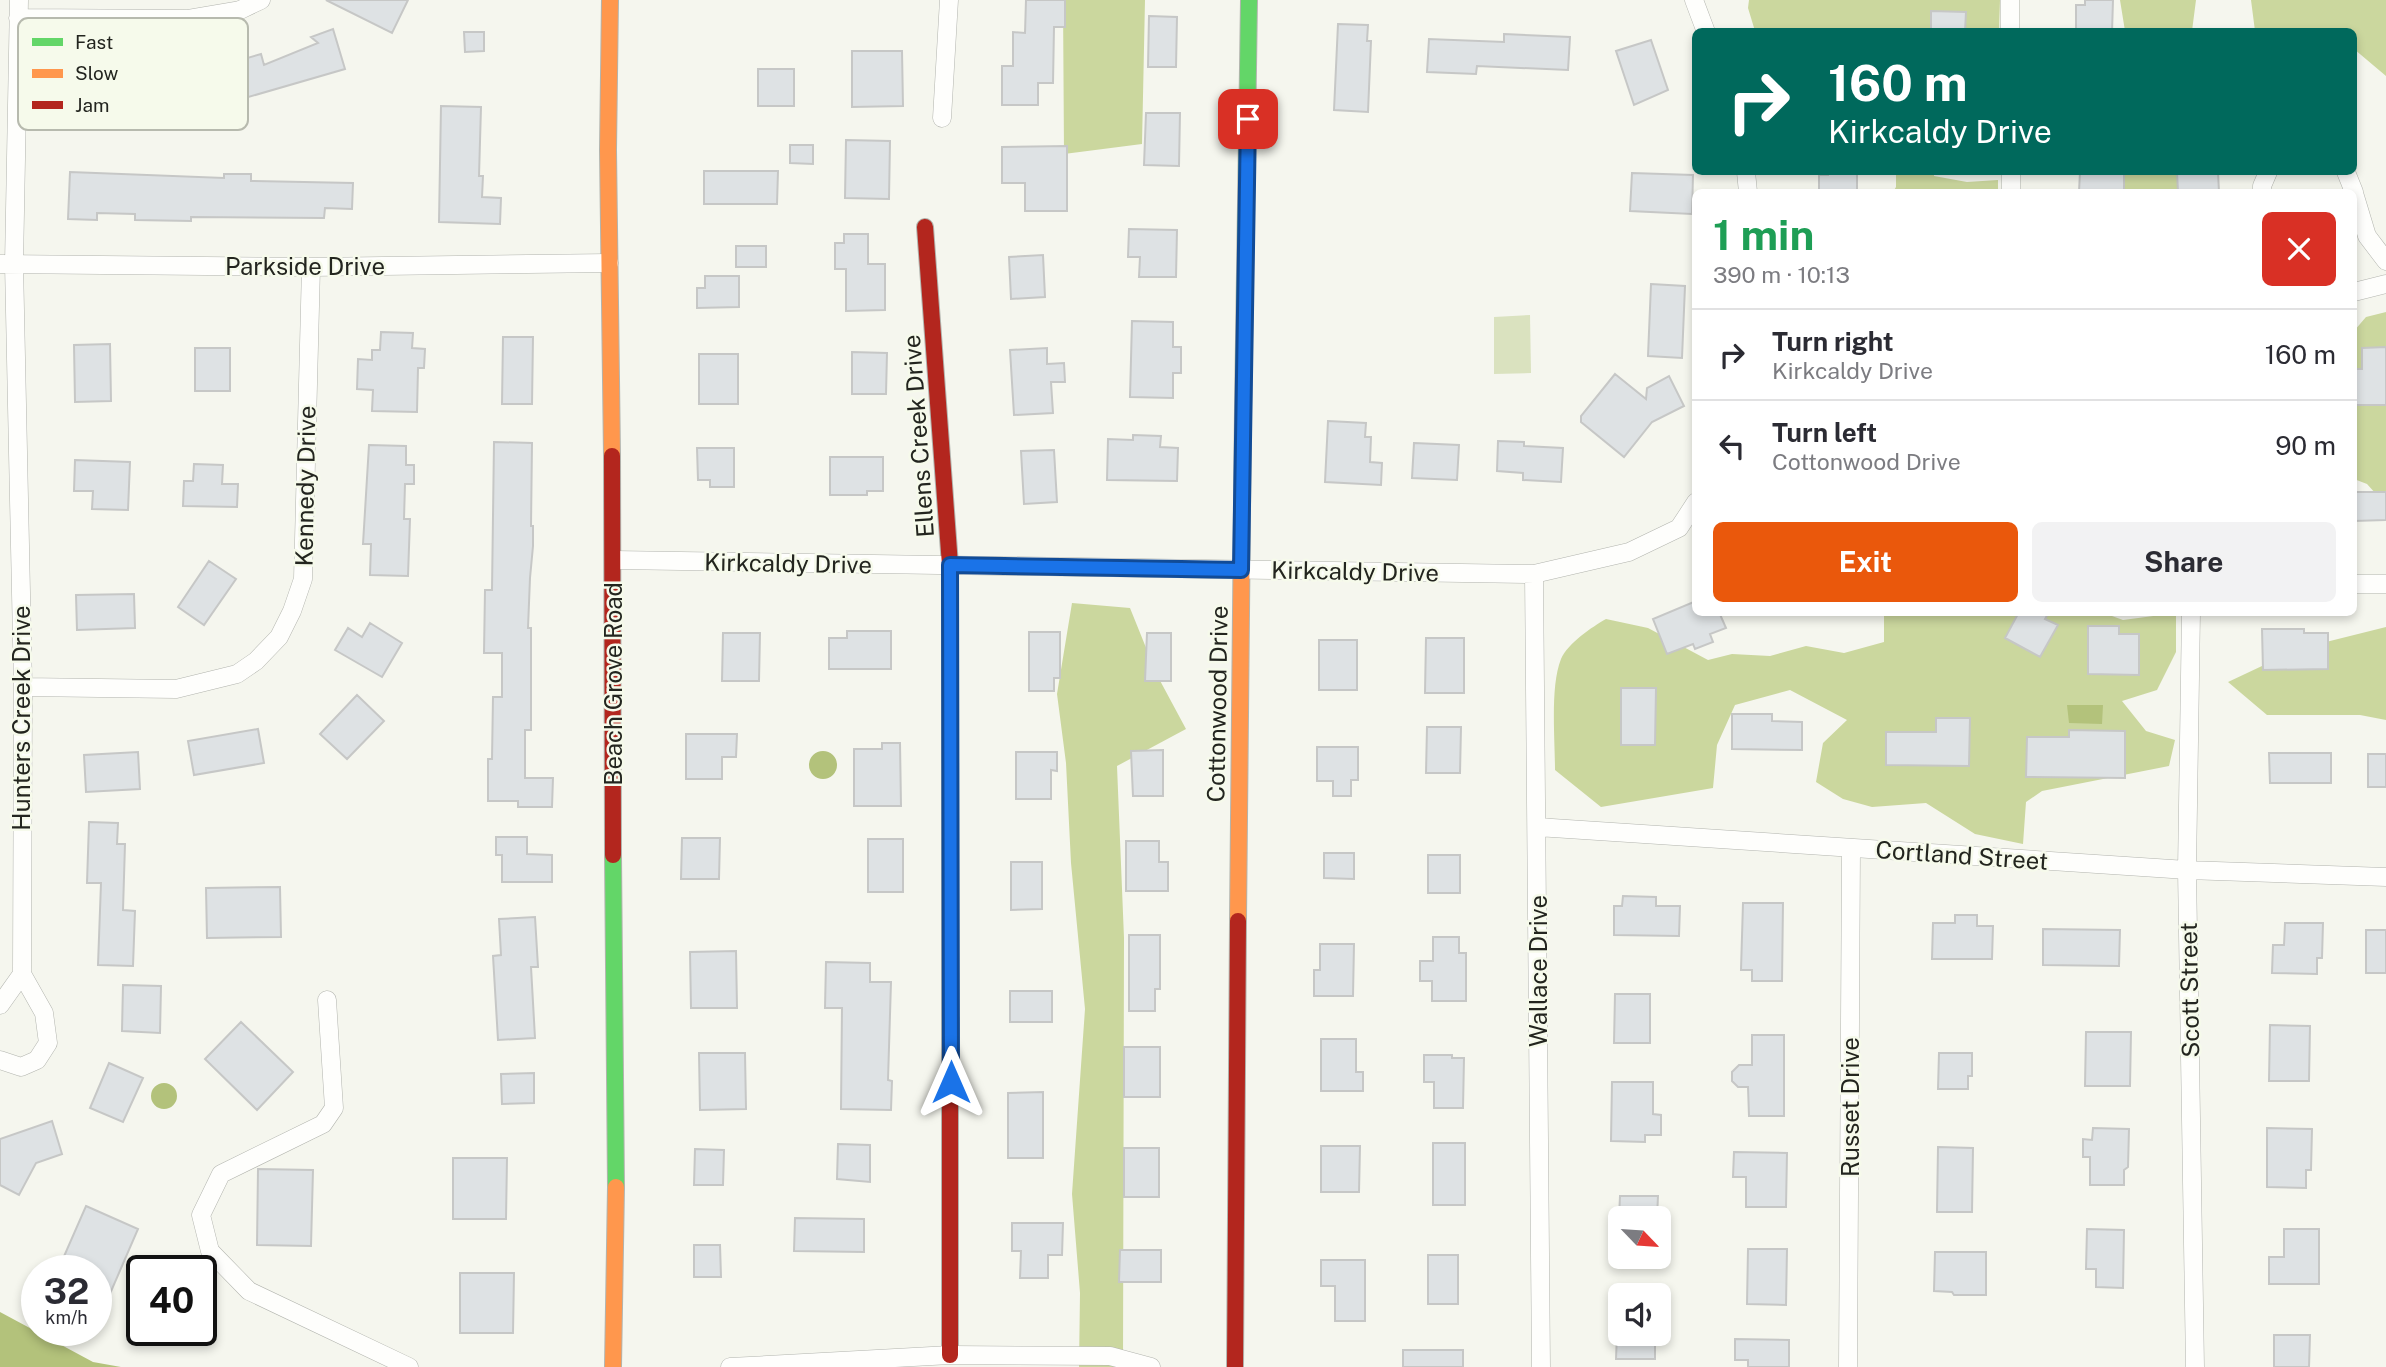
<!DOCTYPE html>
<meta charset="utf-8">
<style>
:root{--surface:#fff;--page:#f2f2f3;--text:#2b2b33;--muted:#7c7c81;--line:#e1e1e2;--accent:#ea580c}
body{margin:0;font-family:"Public Sans",sans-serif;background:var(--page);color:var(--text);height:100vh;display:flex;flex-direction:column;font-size:26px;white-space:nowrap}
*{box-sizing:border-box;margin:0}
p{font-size:23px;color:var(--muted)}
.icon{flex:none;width:38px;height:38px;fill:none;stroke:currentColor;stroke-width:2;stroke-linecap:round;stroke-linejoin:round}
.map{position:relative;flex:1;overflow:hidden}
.side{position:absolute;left:1692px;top:189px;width:665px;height:427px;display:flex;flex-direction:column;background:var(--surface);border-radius:10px;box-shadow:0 4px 10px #0003}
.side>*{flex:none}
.hud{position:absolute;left:1692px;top:28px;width:665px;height:147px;border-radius:10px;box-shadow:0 4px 10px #0003;background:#00695c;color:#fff;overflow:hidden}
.needle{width:46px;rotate:115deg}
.controls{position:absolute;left:1608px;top:1206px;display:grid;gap:14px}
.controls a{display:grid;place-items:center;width:63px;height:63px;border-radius:10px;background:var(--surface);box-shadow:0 4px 10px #0003;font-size:35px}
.speed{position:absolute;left:21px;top:1255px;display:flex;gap:14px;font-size:35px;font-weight:700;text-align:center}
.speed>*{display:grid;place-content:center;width:91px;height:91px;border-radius:50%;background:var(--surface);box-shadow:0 4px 10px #0003;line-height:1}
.speed small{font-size:18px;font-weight:400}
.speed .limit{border:4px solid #111;border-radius:10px;background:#fff;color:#111}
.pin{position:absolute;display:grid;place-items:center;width:60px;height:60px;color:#fff;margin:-30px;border-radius:14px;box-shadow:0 4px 10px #0006}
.me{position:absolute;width:77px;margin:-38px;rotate:0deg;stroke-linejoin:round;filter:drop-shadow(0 0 5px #0008)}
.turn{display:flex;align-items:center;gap:24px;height:147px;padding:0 21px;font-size:32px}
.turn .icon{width:91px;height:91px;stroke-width:2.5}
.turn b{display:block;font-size:49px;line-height:60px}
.round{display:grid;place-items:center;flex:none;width:74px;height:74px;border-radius:10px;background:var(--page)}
.overview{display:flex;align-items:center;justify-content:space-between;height:119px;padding:0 21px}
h1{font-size:42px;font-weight:700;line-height:52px;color:#1e9e55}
.button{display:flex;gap:14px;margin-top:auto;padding:14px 21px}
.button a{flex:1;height:80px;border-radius:10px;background:var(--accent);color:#fff;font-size:28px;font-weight:700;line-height:80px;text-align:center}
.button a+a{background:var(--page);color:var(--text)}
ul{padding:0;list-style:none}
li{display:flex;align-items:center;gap:21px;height:91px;padding:0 21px;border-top:2px solid var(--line)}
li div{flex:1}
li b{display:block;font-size:26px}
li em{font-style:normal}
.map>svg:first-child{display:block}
.green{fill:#dae2bf}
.forest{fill:#cbd79e}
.water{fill:#b3c27b}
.building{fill:#dee2e4;stroke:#c6c7c6;stroke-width:2}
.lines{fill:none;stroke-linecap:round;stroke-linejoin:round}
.street-casing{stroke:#b2b4ae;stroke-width:19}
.fast-casing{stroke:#b2b4ae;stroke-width:18}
.slow-casing{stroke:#b2b4ae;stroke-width:18}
.jam-casing{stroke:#b2b4ae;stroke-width:18}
.street{stroke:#fefefc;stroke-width:18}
.fast{stroke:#63d668;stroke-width:16}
.slow{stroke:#ff974d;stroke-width:16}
.jam{stroke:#b3261e;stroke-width:16}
.route-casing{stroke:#114b97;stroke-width:18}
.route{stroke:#1a73e8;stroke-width:12}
.labels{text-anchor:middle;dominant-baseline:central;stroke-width:5;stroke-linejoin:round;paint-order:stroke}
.street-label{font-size:24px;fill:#23251f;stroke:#f6faeb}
.key{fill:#f6faeb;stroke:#b7baae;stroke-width:2}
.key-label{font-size:19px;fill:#23251f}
</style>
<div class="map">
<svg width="2386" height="1367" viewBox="0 0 2386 1367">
<rect width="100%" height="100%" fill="#f5f6ee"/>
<!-- green -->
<path class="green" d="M1530 315 1531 373 1494 374V317Z"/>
<!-- forest -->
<path class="forest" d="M1063 0H1145L1142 144 1064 154Z
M1749 0H2000L1999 31H1755L1748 8Z
M2120 0H2196L2192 31H2125Z
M2251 0H2386V76L2354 49V32L2255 31Z
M1896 172H1934V176L1967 182 1998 180V192H1893L1896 187Z
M2119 172H2182L2181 192H2118Z
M2386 312V505L2367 484 2354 479V331L2366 317Z
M1072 603 1130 608 1157 675 1186 729 1117 766 1124 938 1123 1367H1079L1080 1293 1072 1194 1085 1009 1071 863 1066 763 1057 694Z
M2101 612 2123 620 2176 613V652L2157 690 2122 701 2146 731 2175 740 2169 766 2042 791 2026 802 2023 844 1975 834 1926 803 1872 807 1843 799 1816 782 1823 743 1847 720 1790 690 1735 705 1717 745 1713 788 1601 807 1555 770C1555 740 1550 686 1561 659 1568 643 1592 627 1606 619L1648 628 1708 660 1732 654 1770 656 1806 646 1844 653 1884 642V613Z
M2386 627V720L2360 715H2267L2228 682 2298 649Z"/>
<!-- water -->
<path class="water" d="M2067 705H2103L2102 724 2069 723Z
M809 765a14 14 0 1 1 28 0a14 14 0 1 1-28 0Z
M151 1096a13 13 0 1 1 26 0a13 13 0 1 1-26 0Z
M0 1312 93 1362 121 1367H0Z"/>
<!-- building -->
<path class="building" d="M326 0H408L392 33Z
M1026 0H1065V27H1054L1053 83H1038V105H1002V66H1013V32L1025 33Z
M2085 0H2113L2112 32H2076V5H2085Z
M1931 11 1966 12 1965 32H1931Z
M1149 16 1177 17 1176 67H1148Z
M1338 24 1368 25 1367 41H1371L1368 112 1334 110Z
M333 29 345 69 193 113V119L119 117V122L68 120 69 66 98 67V83L132 84 133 75 164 76V69L206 70 261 54 264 65 318 43 311 37Z
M464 32H484V51L465 52Z
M1504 34 1570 37 1568 70 1477 66 1476 74 1427 72 1429 39 1504 42Z
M1651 40 1668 90 1634 105 1616 51Z
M852 51H902L903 106 852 107Z
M758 69H794V106H758Z
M441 106 481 107 479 176H483L482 197 501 198 500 224 439 222Z
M1146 113H1180L1179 166 1144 165Z
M846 140 890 141 889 199 845 198Z
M790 145H813V164L790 163Z
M1067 146V211H1025V183H1002V147Z
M704 171H778L777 204H704Z
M70 172 224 178V174H251V181L353 183 352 209 325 208 324 218 191 217V221L135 220V214L97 213V220L68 219Z
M1828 172H1857V192H1819V175H1828Z
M2080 172H2124V192H2079Z
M2177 172H2218L2219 192H2178Z
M1632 173 1693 175 1692 214 1630 211Z
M1129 229 1177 230 1176 277H1139L1140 257H1128Z
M844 234H868V264H885V310L846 311V269H835V243H844Z
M736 246H766V267H736Z
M1043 255 1045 297 1011 299 1009 257Z
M705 276H739V307L697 308V288H705Z
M1651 284 1685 286 1682 358 1648 356Z
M1132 321 1173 322V347H1181V373H1173V398L1130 397Z
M381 332 413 333 412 348 425 349 424 368H418L417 412 372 411 373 390 357 389 358 359 372 360V350H380Z
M503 337H533L532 404H502Z
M110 344 111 401 75 402 74 345Z
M2386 347V405H2354V369H2362V348Z
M195 348H230V391H195Z
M1047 348V364L1064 363 1065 382H1051L1053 413 1014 415 1010 350Z
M852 352 887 353 886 394H852Z
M699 354H738V404H699Z
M1615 374 1646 399 1647 388 1669 376 1684 406 1652 422 1624 457 1581 422V416Z
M1328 421 1366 423 1365 437H1371L1370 462 1382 463 1381 485 1325 482Z
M1133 435 1161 436 1160 447 1178 448 1177 481 1107 480 1108 439 1133 440Z
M1498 441 1524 442V446L1563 448 1561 482 1523 480V473L1497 471Z
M494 442 532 443 531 526H533V546L530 578 528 628H531V730H525V778H553L552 807H518V801H488V759H492L493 697H502V653H484L485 590H492Z
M1414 443 1459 445 1457 480 1412 478Z
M369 445 406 446V465H414V484H405L404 519H410L408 576 370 575 371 544H363Z
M697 448H734V487H710V480H698Z
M1054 450 1057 502 1024 504 1021 451Z
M830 457H883V491H867V495H830Z
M75 460 130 462 128 510 92 509 93 491H74Z
M194 464 223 465 222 484H238L237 507 183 506 184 481H193Z
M2354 492H2386V520L2354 521Z
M209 561 236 579 204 625 178 607Z
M134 594 135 628 77 630 76 595Z
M1696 601V612H1719L1726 628 1710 634 1713 642 1695 649 1693 644 1667 654 1653 619Z
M2019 612H2049L2045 619 2058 625 2040 657 2005 638Z
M370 623 402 643 382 677 335 650 348 628 362 637Z
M2088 626H2119V634H2139V675L2088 674Z
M2262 629H2304V633H2328V669L2263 670Z
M847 631H891V669H829V638H847Z
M1029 632H1060V678H1054V691H1029Z
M723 633H760L759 681H722Z
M1147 633H1171V681H1145Z
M1426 638H1464V693H1425Z
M1319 640H1357V690H1319Z
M1621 688H1656L1655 745H1621Z
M357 695 384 721 347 759 320 734Z
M1732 714H1772V721L1802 722V750L1732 749Z
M1936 718H1970L1969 766 1886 765V732H1936Z
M1427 727H1461L1460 773H1426Z
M258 729 264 763 194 775 188 741Z
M2069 730 2125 731V778L2026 777 2027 737H2069Z
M686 734H737L736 757H722V779H686Z
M882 743H900L901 806H854V749H882Z
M1317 747H1358V780H1351V796H1333V781H1317Z
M1163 750V796H1133L1131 751Z
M138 752 140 789 86 792 84 755Z
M1016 752H1057V771L1051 770V799H1016Z
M2269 753H2331V783H2270Z
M2368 754H2386V787H2368Z
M89 822 118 823 117 844H125L123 910 135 911 133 966 98 965 101 883H87Z
M496 837H527V854L552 855V882H502V855H496Z
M682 838H720L719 879H681Z
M868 839H903V892H868Z
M1126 841H1159V862H1168V891H1126Z
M1324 853H1354V879L1324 878Z
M1428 855H1460V893H1428Z
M1011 862H1042V909L1011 910Z
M280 887 281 937 207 938 206 888Z
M1623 896 1656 897V906H1680L1679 936 1614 935V906H1622Z
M1743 903H1783L1782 981H1752V970H1741Z
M1955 915H1977V926H1993L1992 959H1932L1933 923H1955Z
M535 917 538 967H531L535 1038 498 1040 493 956 501 955 499 919Z
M2285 923H2323L2322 958H2317V974L2272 973 2273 945H2284Z
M2043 929 2120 930 2119 966 2043 965Z
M2366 930H2386V973H2366Z
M1129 935H1160V989H1155V1011H1129Z
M1433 937H1459V953H1466V1001H1432V981H1420V961H1433Z
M1320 944H1354L1353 996H1314V970H1320Z
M736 951 737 1008H691L690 952Z
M826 962 870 963V982H891L888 1080 892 1081 891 1110 841 1109 842 1008H825Z
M123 985 161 986 160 1033 122 1031Z
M1010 991H1052V1022H1010Z
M1615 994H1650V1043H1614Z
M241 1022 293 1072 257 1110 205 1059Z
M2270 1025 2310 1026 2309 1081H2269Z
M2086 1032H2131L2130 1086H2085Z
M1752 1035H1784V1116H1749L1748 1087H1738L1732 1081V1072L1739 1065H1752Z
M1321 1039H1356V1072H1363V1091H1321Z
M1124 1047H1160V1097H1124Z
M699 1053H745L746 1109 700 1110Z
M1939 1053H1972V1076H1968V1089H1938Z
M1424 1055H1452V1058H1464L1463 1108H1434V1082H1424Z
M109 1063 143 1078 123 1122 90 1108Z
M534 1073V1103L502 1104 501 1074Z
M1612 1082H1653V1114L1661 1115V1135H1645V1142L1611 1141Z
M1043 1092V1158H1008V1093Z
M52 1121 62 1154 36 1163 19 1195 0 1185V1139Z
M2093 1128 2129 1129 2128 1167 2124 1170V1185H2090V1157H2083V1139L2092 1140Z
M2267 1128 2312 1129 2311 1170H2306V1188L2267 1187Z
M1433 1143H1465V1205H1433Z
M838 1144 870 1145V1182L837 1179Z
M1321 1146H1360L1359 1192H1321Z
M1938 1147 1973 1148 1972 1212H1937Z
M1124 1148H1159V1197H1124Z
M695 1149 724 1150 723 1185H694Z
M1734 1152 1787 1153 1786 1207H1746V1177H1733Z
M453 1158H507L506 1219H453Z
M258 1169 313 1170 311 1246 257 1245Z
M1620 1196H1658L1657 1218H1619Z
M86 1206 138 1229 96 1326V1270H58Z
M795 1218 864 1219V1252L794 1251Z
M1012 1223H1063L1062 1255H1048V1278H1020L1021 1251H1012Z
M2087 1229 2124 1230 2123 1288 2096 1287V1269H2086Z
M2284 1229H2319V1284H2269V1257H2284Z
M694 1245H720L721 1277H694Z
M1748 1249H1787L1786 1305 1747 1304Z
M1120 1250H1161V1282H1119Z
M1935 1252H1986V1295H1954L1952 1292 1934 1291Z
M1428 1255H1458V1304H1428Z
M1321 1260H1365V1321H1335V1286H1321Z
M460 1273H514L513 1333H460Z
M1617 1334H1655V1359H1616Z
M2274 1335H2310L2309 1367H2274Z
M1735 1339 1789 1340V1367H1748V1360H1735Z
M1403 1350H1463V1367H1403Z"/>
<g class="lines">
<defs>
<path id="street" d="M1694 0 1706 32
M2010 0V32
M18 18 187 19 240 10 261 0
M942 118 949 0
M1746 172 1748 192
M2011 172V192
M2346 172 2354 192
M2262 192V186L2268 172
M2354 193 2367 236 2386 261
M0 264 311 267 609 263
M2354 292 2386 284
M614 560 1534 574 1629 552 1679 528 1696 502
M1534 574 1541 1367
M2354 584H2386
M2191 612 2187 870 2195 1367
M23 687 176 689 237 674 256 661 279 637 292 611 303 579 311 267
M1537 827 2187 870 2386 877
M327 1000 334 1108 323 1124 221 1174 201 1215 210 1251 249 1291 409 1367
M0 1005 22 974
M0 1060 21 1067 37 1060 48 1043 44 1013 22 974 23 687 14 264 19 0
M730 1367 950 1355 1110 1356 1151 1367
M1848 1367 1851 848"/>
<path id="fast" d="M1243 408 1249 0
M950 595V1071
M613 855 616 1187"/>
<path id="slow" d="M610 0 608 150 612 456
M1238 921 1243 408
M613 1367 616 1187"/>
<path id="jam" d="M925 227 950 565V595
M612 456 613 855
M950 1071V1355
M1235 1367 1238 921"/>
</defs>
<!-- street casing -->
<use href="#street" class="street-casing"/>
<!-- fast casing -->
<use href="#fast" class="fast-casing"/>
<!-- slow casing -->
<use href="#slow" class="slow-casing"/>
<!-- jam casing -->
<use href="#jam" class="jam-casing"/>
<!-- street -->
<use href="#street" class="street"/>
<!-- fast -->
<use href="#fast" class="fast"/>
<!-- slow -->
<use href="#slow" class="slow"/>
<!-- jam -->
<use href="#jam" class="jam"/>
</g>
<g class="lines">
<defs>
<path id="route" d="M951 1082 950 565 1241 570 1248 119"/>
</defs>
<!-- route casing -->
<use href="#route" class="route-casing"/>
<!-- route -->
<use href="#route" class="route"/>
</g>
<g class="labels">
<!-- street labels -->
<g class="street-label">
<text x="305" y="266">Parkside Drive</text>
<text transform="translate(918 436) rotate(-94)">Ellens Creek Drive</text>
<text transform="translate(305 486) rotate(-89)">Kennedy Drive</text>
<text transform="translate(788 563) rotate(1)">Kirkcaldy Drive</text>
<text transform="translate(1355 571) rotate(1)">Kirkcaldy Drive</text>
<text transform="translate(613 684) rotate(-90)">Beach Grove Road</text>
<text transform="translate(1217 704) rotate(-89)">Cottonwood Drive</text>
<text transform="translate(21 718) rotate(-90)">Hunters Creek Drive</text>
<text transform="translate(1962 855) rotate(4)">Cortland Street</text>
<text transform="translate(1538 971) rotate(-90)">Wallace Drive</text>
<text transform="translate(2189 990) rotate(-91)">Scott Street</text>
<text transform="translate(1850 1107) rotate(-90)">Russet Drive</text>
</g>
</g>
<!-- legend -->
<rect x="18" y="18" width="230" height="112" rx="10" class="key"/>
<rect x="32" y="38" width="31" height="8" fill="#63d668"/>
<rect x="32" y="69" width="31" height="9" fill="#ff974d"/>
<rect x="32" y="101" width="31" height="8" fill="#b3261e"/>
<g class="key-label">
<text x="75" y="49">Fast</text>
<text x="75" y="80">Slow</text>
<text x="75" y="112">Jam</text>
</g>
</svg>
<div class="controls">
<a><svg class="needle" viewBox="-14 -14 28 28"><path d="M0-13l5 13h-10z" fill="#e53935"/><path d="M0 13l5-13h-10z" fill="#7c7c81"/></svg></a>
<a><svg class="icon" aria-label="sound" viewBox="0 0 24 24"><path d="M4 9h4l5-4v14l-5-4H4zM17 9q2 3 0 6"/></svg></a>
</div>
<div class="speed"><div>32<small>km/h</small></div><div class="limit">40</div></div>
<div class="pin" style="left:1248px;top:119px;background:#d93025"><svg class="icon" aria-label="arrive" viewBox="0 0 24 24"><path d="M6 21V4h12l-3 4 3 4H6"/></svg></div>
<svg class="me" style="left:951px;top:1082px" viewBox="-20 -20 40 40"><path d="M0-17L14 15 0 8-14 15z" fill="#1a73e8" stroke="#fff" stroke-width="4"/></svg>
<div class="hud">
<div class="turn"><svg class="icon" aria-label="right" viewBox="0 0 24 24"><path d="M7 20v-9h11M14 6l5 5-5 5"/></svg><div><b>160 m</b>Kirkcaldy Drive</div></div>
</div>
<section class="side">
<div class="overview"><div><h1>1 min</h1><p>390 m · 10:13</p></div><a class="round" style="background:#d93025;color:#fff"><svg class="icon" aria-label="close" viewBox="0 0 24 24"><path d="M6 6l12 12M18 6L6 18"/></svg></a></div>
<ul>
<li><svg class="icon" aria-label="right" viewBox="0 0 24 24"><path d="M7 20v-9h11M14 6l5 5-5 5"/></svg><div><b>Turn right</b><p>Kirkcaldy Drive</p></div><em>160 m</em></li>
<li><svg class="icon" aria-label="left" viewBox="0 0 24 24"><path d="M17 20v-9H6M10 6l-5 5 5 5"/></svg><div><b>Turn left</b><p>Cottonwood Drive</p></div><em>90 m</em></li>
</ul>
<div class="button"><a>Exit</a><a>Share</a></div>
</section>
</div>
